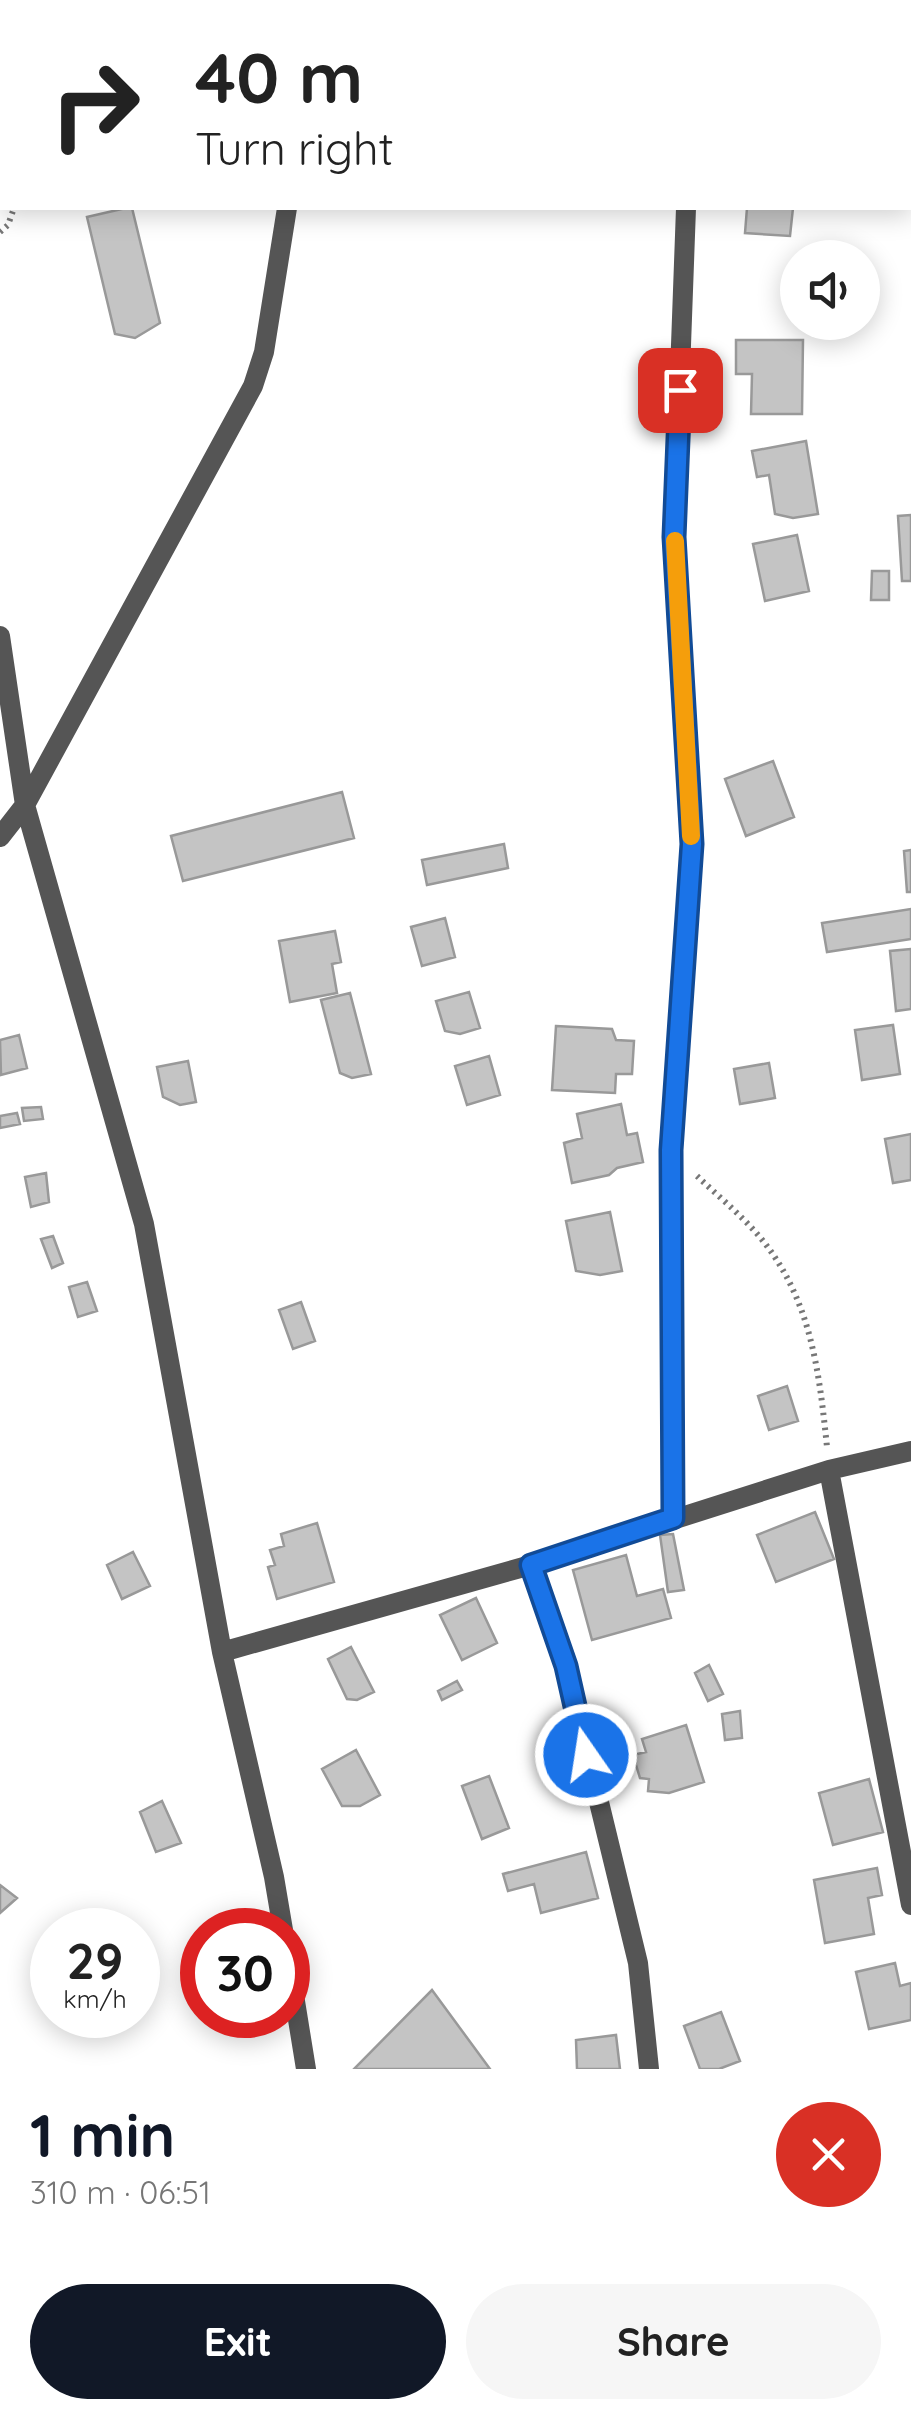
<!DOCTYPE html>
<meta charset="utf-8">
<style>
:root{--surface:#fff;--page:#f6f6f6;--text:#222;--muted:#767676;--accent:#111827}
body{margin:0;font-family:Quicksand,sans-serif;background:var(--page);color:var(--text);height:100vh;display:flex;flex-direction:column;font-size:38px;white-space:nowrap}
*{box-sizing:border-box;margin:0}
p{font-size:32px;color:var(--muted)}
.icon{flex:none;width:55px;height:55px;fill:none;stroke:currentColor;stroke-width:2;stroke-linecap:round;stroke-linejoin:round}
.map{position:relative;height:2069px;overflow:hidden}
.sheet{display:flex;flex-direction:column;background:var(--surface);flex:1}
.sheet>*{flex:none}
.banner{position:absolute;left:0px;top:0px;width:912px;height:210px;box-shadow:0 5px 25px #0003;background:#fff;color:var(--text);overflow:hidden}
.fabs{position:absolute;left:780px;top:240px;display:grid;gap:20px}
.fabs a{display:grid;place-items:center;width:100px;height:100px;border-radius:50%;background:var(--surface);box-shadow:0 5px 25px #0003;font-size:50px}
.speed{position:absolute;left:30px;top:1908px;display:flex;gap:20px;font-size:50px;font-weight:700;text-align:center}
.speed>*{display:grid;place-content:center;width:130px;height:130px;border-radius:50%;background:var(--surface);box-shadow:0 5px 25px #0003;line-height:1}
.speed small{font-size:25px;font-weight:400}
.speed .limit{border:15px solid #d22;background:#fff;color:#111}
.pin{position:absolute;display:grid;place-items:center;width:85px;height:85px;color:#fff;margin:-42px;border-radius:20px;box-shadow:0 5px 15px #0006}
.me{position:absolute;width:110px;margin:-55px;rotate:347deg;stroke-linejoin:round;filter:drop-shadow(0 0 8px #0008)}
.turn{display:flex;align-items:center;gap:35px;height:210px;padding:0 30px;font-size:45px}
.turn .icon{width:130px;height:130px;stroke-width:2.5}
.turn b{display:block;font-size:70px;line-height:85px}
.round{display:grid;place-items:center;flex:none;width:105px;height:105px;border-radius:52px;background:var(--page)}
.overview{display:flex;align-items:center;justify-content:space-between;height:170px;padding:0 30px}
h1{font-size:60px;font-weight:700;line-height:75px;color:var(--accent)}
.button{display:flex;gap:20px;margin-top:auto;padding:20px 30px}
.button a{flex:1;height:115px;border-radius:60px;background:var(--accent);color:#fff;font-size:40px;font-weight:700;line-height:115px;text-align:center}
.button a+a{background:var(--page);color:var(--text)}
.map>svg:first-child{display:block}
.building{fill:#c4c4c4;stroke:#999;stroke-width:2.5}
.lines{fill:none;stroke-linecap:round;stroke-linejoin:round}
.path{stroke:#777;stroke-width:6;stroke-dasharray:2.5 5;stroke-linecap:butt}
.street{stroke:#555;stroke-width:20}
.route-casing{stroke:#114b97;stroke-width:25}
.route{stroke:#1a73e8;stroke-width:18}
.slow{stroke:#f59e0b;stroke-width:18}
</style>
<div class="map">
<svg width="911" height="2069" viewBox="0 0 911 2069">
<rect width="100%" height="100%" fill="#fff"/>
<!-- building -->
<path class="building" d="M126 208H132L160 323 135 338 115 334 87 217Z
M747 208H793L790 236 745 233Z
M736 340H803L802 414H751L752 374H736Z
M806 441 818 514 793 518 775 514 769 475 757 477 752 451Z
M911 515V581H902L898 516Z
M797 535 809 591 765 601 753 544Z
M872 571H889V600H871Z
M773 761 794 817 746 836 725 779Z
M342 792 354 838 183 881 171 836Z
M504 844 508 868 427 885 422 860Z
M911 850V892H907L904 851Z
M911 909V939L827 952 822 923Z
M445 918 455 957 422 966 411 927Z
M335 931 341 962 332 964 337 993 290 1002 279 941Z
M911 949V1009L896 1011 890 951Z
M469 992 480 1028 460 1034 445 1031 436 1001Z
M350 993 371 1074 352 1078 340 1073 321 1000Z
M893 1025 900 1074 862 1080 855 1030Z
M556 1026 612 1029 616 1040 634 1041 632 1074H616L615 1093 552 1090Z
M19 1035 27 1068 1 1075 0 1040Z
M489 1056 500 1095 467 1105 455 1066Z
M188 1061 196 1102 180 1105 163 1097 157 1067Z
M769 1063 775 1098 740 1104 734 1069Z
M621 1104 627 1135 637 1133 643 1162 617 1168 609 1175 572 1183 564 1143 582 1138 577 1114Z
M41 1107 43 1119 24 1121 22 1108Z
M17 1113 20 1124 0 1128V1116Z
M911 1134V1180L893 1183 885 1139Z
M46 1173 49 1202 31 1207 25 1177Z
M610 1212 622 1271 600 1275 576 1271 566 1221Z
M53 1236 63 1263 52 1268 41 1239Z
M87 1282 97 1311 78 1317 69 1287Z
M301 1302 315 1341 293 1349 279 1310Z
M787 1386 798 1421 769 1430 758 1396Z
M815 1512 834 1559 776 1582 757 1535Z
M317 1523 334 1582 277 1599 268 1567 275 1565 270 1550 284 1546 281 1534Z
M673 1534 684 1590 668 1592 660 1535Z
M133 1552 150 1586 122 1599 107 1565Z
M626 1555 637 1596 663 1589 671 1618 592 1640 573 1570Z
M476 1598 497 1643 462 1660 440 1615Z
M351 1647 374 1692 357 1700 347 1699 328 1659Z
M709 1665 723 1694 708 1701 695 1673Z
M457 1681 462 1690 442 1700 438 1691Z
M740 1711 742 1738 725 1740 722 1714Z
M686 1725 704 1782 669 1793 648 1791 649 1779 640 1778 633 1755 646 1752 642 1739Z
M356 1750 380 1795 360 1806H342L322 1769Z
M489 1776 509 1828 482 1839 462 1786Z
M869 1779 883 1832 833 1845 819 1793Z
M162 1801 181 1843 156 1852 140 1812Z
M586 1852 598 1898 541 1913 534 1884 508 1891 503 1874Z
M877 1868 882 1895 868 1898 874 1934 825 1943 814 1880Z
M0 1885 17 1898 0 1913Z
M895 1963 900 1986 911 1983V2020L869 2029 856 1972Z
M432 1990 490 2069H354Z
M721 2012 740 2061 719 2069H700L684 2026Z
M616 2035 620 2069H577L576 2040Z"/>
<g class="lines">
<!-- path -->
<path class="path" d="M131 2 134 0
M0 232 8 225 14 208
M697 1176C717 1195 740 1214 759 1236 811 1298 819 1370 827 1447"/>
<!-- street -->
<path class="street" d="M294 0V2
M694 2V0
M0 636 25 805 144 1224 222 1652 274 1877 283 1930
M0 837 25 805 253 386 264 352 287 208
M829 1470 911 1905
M673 1517 671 1150 691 844 674 537 686 208
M531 1565 566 1666 638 1963 649 2069
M222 1652 531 1565 829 1470 911 1451
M288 1958 306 2069"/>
</g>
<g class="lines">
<defs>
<path id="route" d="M586 1755 566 1666 531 1565 673 1518 671 1150 692 844 674 537 680 390"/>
</defs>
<!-- route casing -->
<use href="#route" class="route-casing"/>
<!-- route -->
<use href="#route" class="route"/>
<!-- slow -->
<path class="slow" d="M675 541 691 836"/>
</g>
</svg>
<div class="fabs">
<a><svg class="icon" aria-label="sound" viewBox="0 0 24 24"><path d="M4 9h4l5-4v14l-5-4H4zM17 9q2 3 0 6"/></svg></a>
</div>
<div class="speed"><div>29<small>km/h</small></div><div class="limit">30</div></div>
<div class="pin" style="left:680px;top:390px;background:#d93025"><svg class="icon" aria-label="arrive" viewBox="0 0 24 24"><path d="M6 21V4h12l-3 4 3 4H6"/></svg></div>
<svg class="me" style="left:586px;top:1755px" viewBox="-20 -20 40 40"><circle r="17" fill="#1a73e8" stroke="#fff" stroke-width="3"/><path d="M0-11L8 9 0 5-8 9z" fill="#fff"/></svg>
<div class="banner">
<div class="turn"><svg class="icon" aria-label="right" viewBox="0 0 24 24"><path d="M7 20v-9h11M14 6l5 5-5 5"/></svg><div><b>40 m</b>Turn right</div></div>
</div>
</div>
<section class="sheet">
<div class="overview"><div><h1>1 min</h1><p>310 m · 06:51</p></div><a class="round" style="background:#d93025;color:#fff"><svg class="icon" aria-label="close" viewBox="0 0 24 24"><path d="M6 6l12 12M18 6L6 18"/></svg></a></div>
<div class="button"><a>Exit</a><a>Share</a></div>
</section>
